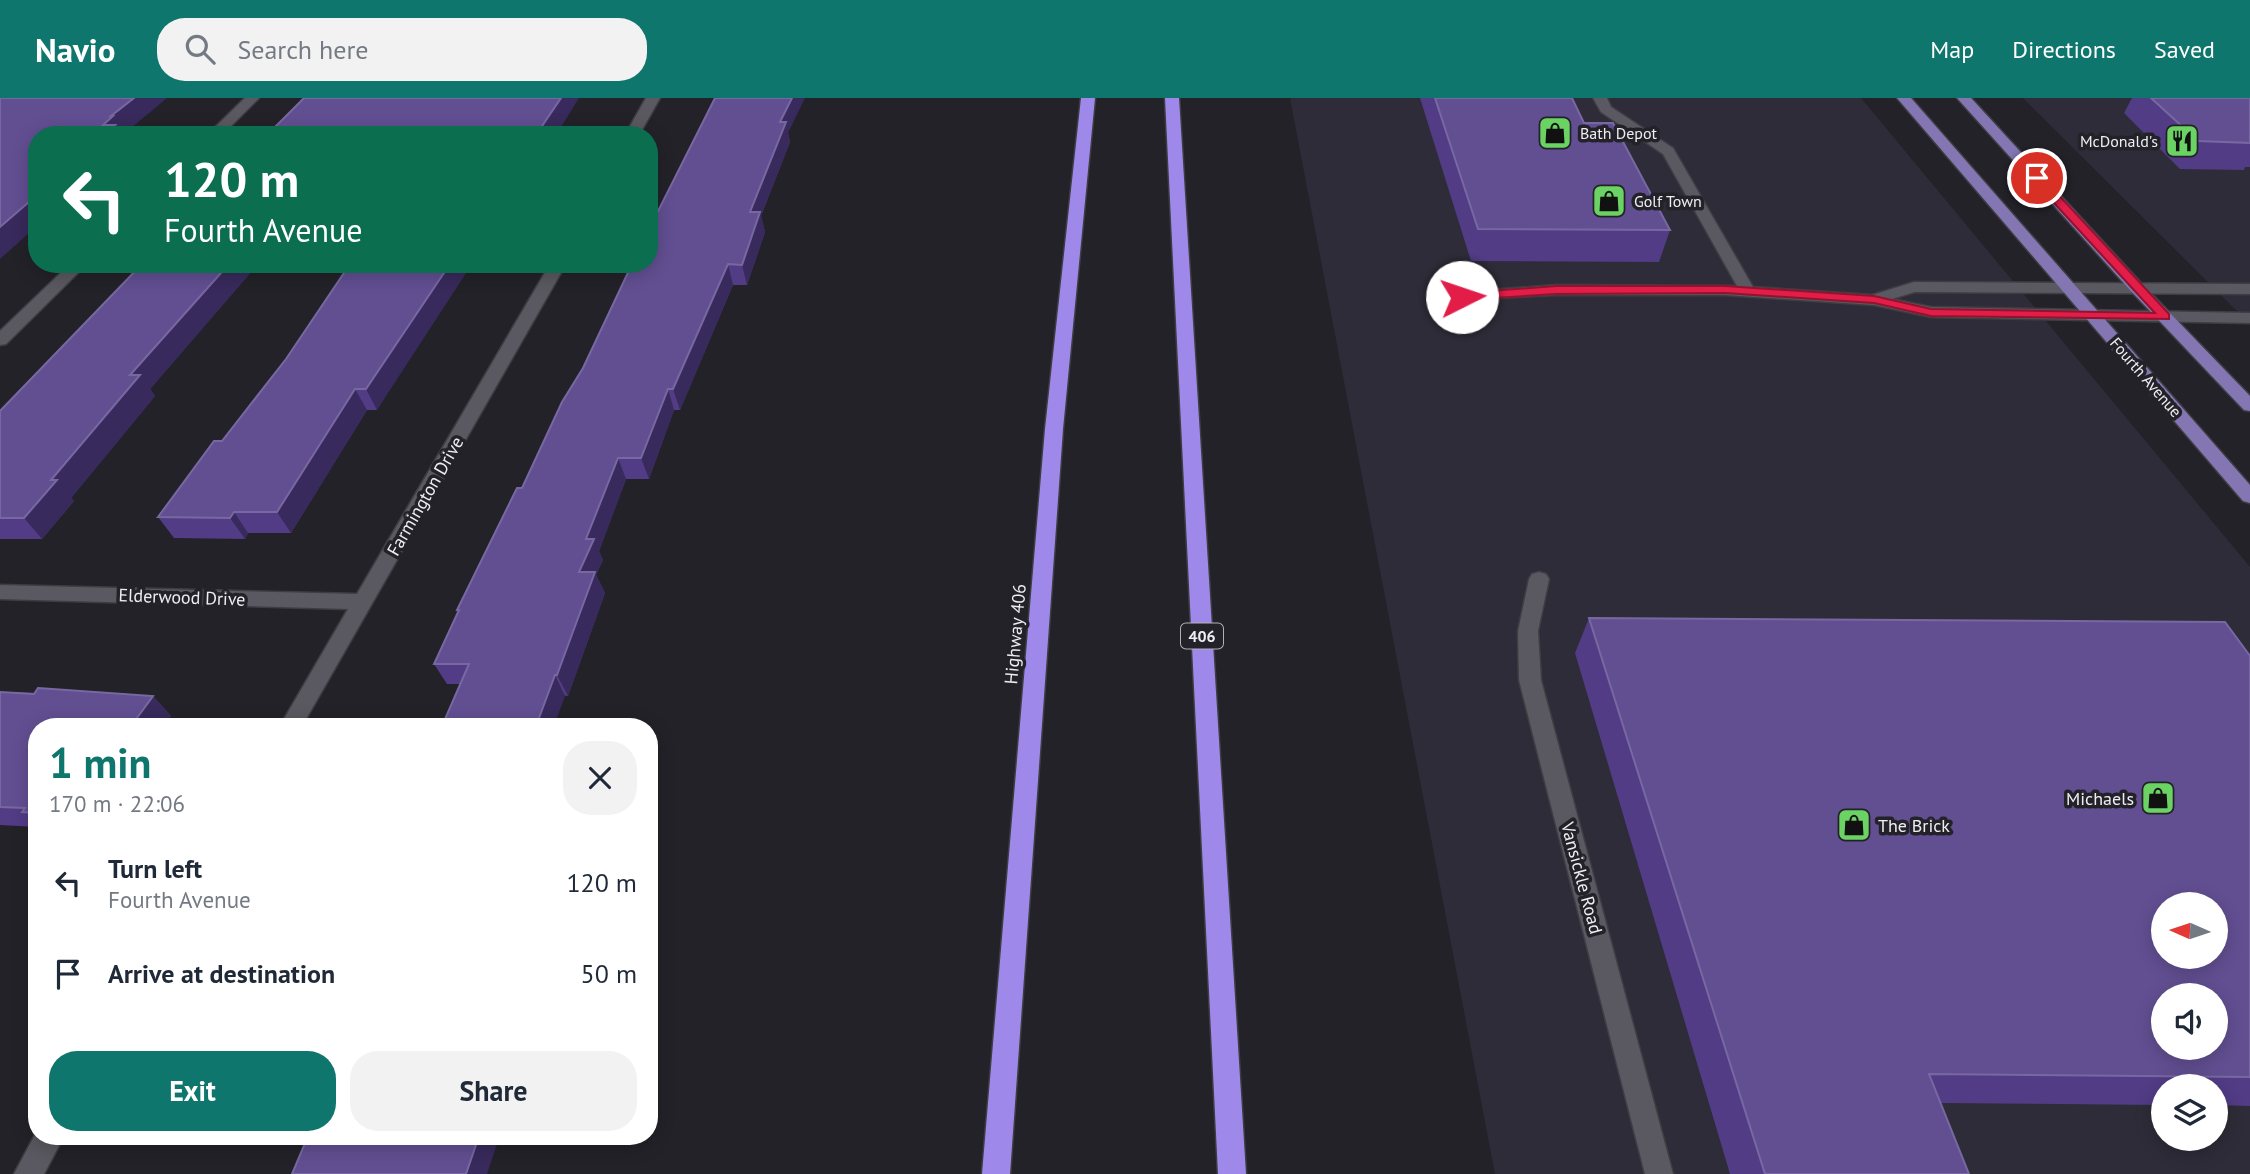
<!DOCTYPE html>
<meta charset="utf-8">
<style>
:root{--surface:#fff;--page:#f2f2f3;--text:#1f2937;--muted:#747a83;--accent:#0f766e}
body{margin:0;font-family:"PT Sans",sans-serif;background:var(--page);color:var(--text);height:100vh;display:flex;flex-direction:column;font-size:26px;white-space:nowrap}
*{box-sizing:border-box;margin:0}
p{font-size:23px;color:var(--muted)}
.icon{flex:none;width:38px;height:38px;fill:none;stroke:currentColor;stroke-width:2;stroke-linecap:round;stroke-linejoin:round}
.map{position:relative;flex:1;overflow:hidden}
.sheet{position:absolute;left:28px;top:620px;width:630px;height:427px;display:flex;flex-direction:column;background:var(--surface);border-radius:28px;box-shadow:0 4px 18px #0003}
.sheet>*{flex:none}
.banner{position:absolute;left:28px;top:28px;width:630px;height:147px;border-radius:28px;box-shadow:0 4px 18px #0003;background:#0b6e4f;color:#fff;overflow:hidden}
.needle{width:46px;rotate:273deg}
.buttons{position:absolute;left:2151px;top:794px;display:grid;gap:14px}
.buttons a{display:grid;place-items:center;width:77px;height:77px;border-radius:50%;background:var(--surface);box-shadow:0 4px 18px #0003;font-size:35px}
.pin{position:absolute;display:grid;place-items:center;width:60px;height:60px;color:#fff;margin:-30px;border:4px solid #fff;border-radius:50%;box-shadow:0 2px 7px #0007}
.me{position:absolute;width:77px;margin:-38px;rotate:86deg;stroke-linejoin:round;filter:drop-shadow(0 0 5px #0008)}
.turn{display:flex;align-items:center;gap:24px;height:147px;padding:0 21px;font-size:32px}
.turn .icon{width:91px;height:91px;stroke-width:2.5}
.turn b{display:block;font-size:49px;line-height:60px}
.round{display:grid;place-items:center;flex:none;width:74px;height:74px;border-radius:28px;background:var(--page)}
.head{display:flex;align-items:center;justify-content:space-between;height:119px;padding:0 21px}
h1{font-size:42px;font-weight:700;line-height:52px;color:var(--accent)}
.action{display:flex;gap:14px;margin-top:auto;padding:14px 21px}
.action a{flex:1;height:80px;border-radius:28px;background:var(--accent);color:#fff;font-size:28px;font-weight:700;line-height:80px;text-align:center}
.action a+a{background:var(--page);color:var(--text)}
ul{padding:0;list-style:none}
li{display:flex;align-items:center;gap:21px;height:91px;padding:0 21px}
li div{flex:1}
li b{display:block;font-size:26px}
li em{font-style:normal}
header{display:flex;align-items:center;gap:42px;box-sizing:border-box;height:98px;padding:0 35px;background:var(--accent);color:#fff}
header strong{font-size:33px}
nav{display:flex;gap:38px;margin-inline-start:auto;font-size:24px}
.search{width:490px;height:63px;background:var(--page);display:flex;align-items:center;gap:18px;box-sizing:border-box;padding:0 24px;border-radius:28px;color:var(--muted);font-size:26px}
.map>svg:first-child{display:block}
.built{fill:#2e2c38;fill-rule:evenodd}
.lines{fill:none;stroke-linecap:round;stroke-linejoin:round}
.minor-casing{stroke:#3e3d42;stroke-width:3}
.major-casing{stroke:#3e3d42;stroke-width:3}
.highway-casing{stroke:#3e3d42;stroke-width:3}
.minor{fill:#5a5961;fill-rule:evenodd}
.major{fill:#8376b3;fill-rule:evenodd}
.highway{fill:#9e89ea;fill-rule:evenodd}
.wall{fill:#523c86}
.shaded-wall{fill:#382a5c}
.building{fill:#624f92;stroke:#7868a1;stroke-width:2;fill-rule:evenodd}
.route{fill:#e11d48;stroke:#92132f;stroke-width:2}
.labels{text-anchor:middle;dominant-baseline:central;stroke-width:7;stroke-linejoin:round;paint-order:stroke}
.far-poi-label{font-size:16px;fill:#ededf2;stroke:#232229;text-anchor:start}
.far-street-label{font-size:16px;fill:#ededf2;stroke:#232229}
.shield{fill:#232229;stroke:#b0b0b6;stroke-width:2}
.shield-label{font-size:16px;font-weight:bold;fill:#ededf2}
.street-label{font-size:18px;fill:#ededf2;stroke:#232229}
.poi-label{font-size:18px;fill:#ededf2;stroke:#232229;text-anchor:end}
</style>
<header>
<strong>Navio</strong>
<div class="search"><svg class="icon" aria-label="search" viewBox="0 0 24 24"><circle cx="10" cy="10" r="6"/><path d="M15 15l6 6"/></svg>Search here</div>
<nav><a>Map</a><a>Directions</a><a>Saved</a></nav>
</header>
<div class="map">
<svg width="2250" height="1076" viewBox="0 0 2250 1076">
<rect width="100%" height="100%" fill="#232229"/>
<!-- built -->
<path class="built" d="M1290 0H1861L2250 469V1076H1495ZM2163 807H2216V859H2163ZM2163 898H2216V950H2163ZM2163 989H2216V1041H2163Z
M2023 0H2250V226Z"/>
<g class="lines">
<defs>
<path id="minor" d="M245 0H259L222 37H207Z
M646 0H660L639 37H625Z
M1593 0H1607L1611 9 1673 50 1753 189 1872 197 1914 184 2250 186V196L1915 194 1892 201 1931 209 2250 215V225L1931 219 1874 207 1725 197H1556L1456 202 1454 199 1456 196 1462 194 1556 187 1737 188 1663 56 1601 14Z
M70 166H87L6 246 0 247V233Z
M550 166H566L302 628H280L348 511 0 501V487L357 496Z
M1539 474 1546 476 1549 481 1538 533 1541 582 1673 1076H1645L1519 582 1518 533 1529 481 1532 476Z
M37 1033V1038H64L44 1076H14Z"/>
<path id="major" d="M1897 0H1911L2250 387V405L2243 403Z
M1957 0H1971L2142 186 2250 298V313L2244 312 2130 192Z"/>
<path id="highway" d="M1081 0H1095L1063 331 1010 1076H982L1045 331Z
M1165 0H1179L1246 1076H1218Z"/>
</defs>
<!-- minor casing -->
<use href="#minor" class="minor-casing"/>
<!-- major casing -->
<use href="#major" class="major-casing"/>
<!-- highway casing -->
<use href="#highway" class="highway-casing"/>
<!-- minor -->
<use href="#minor" class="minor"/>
<!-- major -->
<use href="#major" class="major"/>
<!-- highway -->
<use href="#highway" class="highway"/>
</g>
<!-- wall -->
<path class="wall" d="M1420 0H1572L1584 25 1670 132 1659 164 1471 163Z
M2132 0H2250V69H2245L2244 72 2180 71 2124 15Z
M788 35 790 44 761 118 765 134 747 187H733L680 312H674L649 381H626L599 453 603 462 596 477 605 495 568 598 460 586H447L434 566 458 515 457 512 522 390Z
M142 166H258L150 291 155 298 71 400 74 403 42 441H0V313Z
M350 166 377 312H367L291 435H248L245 441 174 440 158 419 222 343 286 261Z
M1589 520 2250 558V1008L2216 1007V989H2163V1007L1941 1005 1969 1076H1730L1575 555Z
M0 594 153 598 171 618 164 628H37V729L0 727Z"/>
<!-- shaded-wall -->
<path class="shaded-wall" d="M134 0H167L124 36 125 37H103V27L111 18Z
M561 0H579L556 37H536Z
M792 0H805L788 35 790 44 761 118 765 134 747 187 742 167 750 114 780 24Z
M37 97V128L0 161V129Z
M229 166H258L150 291 155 298 71 400 74 403 42 441 24 420 130 277Z
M450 166H472L377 312 366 291Z
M728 166 733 187 680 312 673 291Z
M355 291 367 312 291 435 277 414Z
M668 291 674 312 649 381 641 360Z
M618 360 626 381 599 453 603 462 596 477 605 495 568 598 557 577 586 441Z
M234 414 248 435 245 441 230 420Z
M555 577 565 598 554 628H536Z
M153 598 171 618 164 628H131Z
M479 1038H493L498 1043 487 1076H466Z"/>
<!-- building -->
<path class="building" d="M0 0H134L111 18H113L103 27H115L103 37H37V97L0 129Z
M304 0H561L536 37H267Z
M715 0H792L780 24H786L750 114H760L742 167 728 166 673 291H668L641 360H618L586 441H594L579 474H595L557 577H555L536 628H442L469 566H434L459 512H457L517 390H522L562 304 583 270 632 166H649V131Z
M1435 0H1572L1584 25H1613L1670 132 1478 131Z
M2151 0H2250V45L2198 43Z
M142 166H229L130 277H140L51 382H57L24 420H0V313Z
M350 166H450L366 291H355L277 414H234L230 420 158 419 214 343H222L286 261Z
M1589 520 2225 524 2250 558V979L1929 976 1969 1076H1765ZM2163 807H2216V859H2163ZM2163 898H2216V950H2163Z
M38 590 153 598 131 628H37V715L22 714 25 710 0 709V594L34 596Z
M308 1038H479L466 1076H292Z"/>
<!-- route -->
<path class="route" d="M2033 78H2041L2169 216V221L1931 218 1874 205 1725 195 1556 196 1462 202 1456 199 1462 195 1556 188H1725L1874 198 1931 211 2155 215 2033 82Z"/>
<!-- icons -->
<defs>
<symbol id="shop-square" viewBox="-11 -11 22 22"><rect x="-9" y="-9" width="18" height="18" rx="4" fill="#6bd363" stroke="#232229"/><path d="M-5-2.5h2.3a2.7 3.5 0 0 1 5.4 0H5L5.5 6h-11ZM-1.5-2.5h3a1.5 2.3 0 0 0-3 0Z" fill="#111"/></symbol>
<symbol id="restaurant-square" viewBox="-11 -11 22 22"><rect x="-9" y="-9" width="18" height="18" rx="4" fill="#6bd363" stroke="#232229"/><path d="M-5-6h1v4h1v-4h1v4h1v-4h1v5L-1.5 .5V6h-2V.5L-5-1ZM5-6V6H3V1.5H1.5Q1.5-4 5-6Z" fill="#111"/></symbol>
</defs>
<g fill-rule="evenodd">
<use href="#shop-square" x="1536" y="16" width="38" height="38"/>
<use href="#restaurant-square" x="2163" y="24" width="38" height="38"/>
<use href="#shop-square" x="1590" y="84" width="38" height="38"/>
<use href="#shop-square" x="2139" y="681" width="38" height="38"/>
<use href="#shop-square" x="1835" y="708" width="38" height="38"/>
</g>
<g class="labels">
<!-- far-poi labels -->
<g class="far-poi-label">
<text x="1580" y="35">Bath Depot</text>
<text x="2158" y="43" text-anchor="end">McDonald's</text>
<text x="1634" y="103">Golf Town</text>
</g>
<!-- far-street labels -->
<g class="far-street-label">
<text transform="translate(2146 279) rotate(49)">Fourth Avenue</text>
</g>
<!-- shield labels -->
<rect class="shield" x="1181" y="525.5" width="42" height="25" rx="5"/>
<g class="shield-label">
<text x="1202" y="538">406</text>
</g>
<!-- street labels -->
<g class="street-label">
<text transform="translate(425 398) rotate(-60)">Farmington Drive</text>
<text transform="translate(182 499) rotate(2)">Elderwood Drive</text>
<text transform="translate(1015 536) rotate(-85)">Highway 406</text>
<text transform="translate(1582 780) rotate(75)">Vansickle Road</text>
</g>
<!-- poi labels -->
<g class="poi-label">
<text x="2134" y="700">Michaels</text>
<text x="1878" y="727" text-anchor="start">The Brick</text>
</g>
</g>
</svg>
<div class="buttons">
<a><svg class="needle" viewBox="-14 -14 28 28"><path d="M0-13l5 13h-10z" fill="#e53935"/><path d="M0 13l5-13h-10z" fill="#747a83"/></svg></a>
<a><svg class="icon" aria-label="sound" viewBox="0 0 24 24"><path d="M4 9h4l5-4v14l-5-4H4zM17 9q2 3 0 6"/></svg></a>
<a><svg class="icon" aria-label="layers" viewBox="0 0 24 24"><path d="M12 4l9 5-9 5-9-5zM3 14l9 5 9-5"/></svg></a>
</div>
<div class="pin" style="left:2037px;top:80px;background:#d93025"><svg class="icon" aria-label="arrive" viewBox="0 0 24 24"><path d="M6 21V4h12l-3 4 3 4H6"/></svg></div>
<svg class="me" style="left:1462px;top:199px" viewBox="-20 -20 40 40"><circle r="19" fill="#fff"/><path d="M0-13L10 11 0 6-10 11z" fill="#e11d48"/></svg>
<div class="banner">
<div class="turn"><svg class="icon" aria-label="left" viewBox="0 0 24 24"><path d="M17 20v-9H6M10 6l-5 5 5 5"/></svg><div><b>120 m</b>Fourth Avenue</div></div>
</div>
<section class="sheet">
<div class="head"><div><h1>1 min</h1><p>170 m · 22:06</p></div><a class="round"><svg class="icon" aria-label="close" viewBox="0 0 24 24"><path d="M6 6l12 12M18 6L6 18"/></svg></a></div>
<ul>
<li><svg class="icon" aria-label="left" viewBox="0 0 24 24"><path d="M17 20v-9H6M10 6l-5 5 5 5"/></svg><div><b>Turn left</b><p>Fourth Avenue</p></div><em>120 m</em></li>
<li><svg class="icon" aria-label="arrive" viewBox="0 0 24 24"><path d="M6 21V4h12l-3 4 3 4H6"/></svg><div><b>Arrive at destination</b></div><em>50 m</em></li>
</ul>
<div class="action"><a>Exit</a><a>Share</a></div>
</section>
</div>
